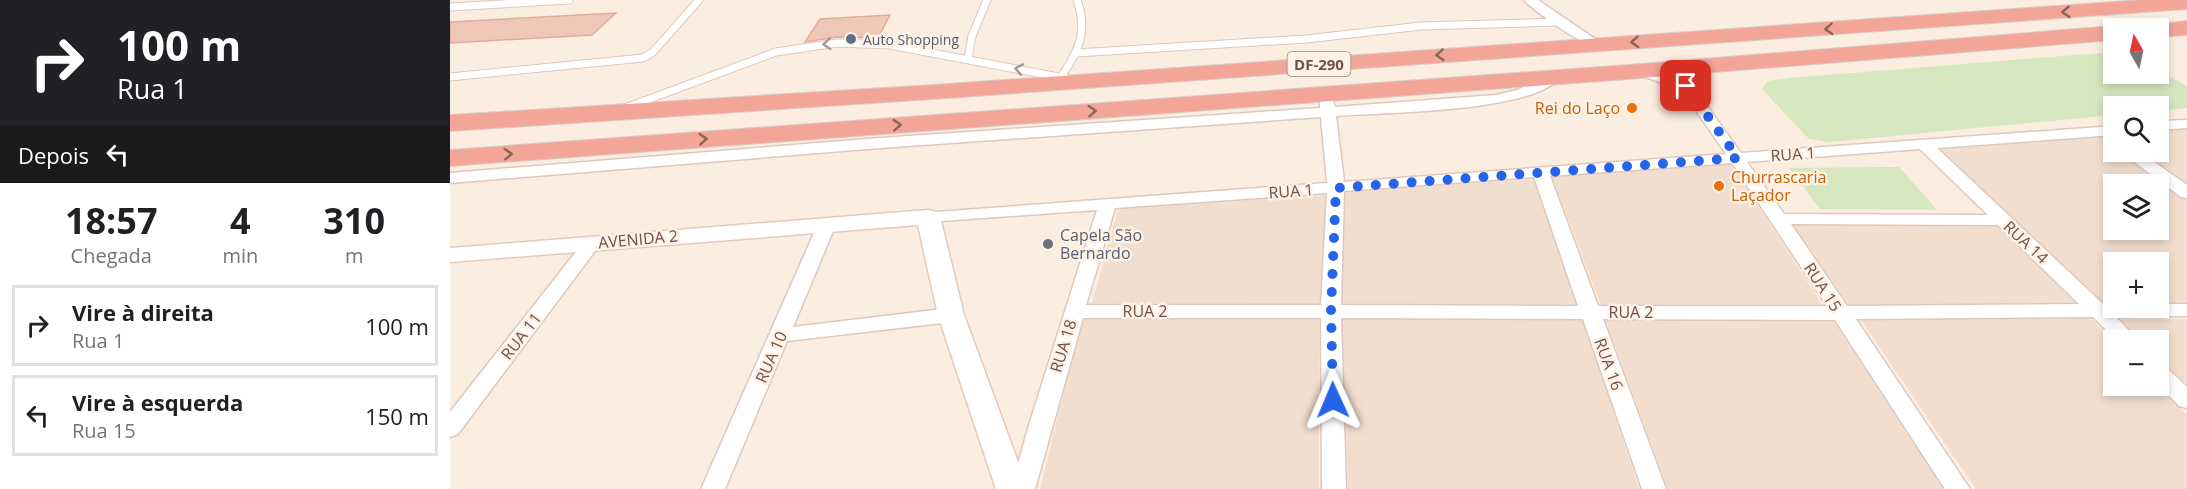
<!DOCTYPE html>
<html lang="pt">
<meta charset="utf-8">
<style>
:root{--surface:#fff;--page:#f2f2f2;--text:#202124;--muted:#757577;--line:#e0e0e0}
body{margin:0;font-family:"Open Sans",sans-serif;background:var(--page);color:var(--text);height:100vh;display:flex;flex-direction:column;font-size:22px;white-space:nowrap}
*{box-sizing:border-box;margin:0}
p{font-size:20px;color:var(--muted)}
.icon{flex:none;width:33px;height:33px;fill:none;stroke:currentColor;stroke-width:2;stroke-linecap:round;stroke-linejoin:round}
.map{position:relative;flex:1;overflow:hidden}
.details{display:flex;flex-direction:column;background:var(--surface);width:450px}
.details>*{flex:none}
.guide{background:#202124;color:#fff;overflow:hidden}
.needle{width:39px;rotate:351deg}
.buttons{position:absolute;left:1653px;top:18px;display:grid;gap:12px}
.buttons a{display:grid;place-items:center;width:66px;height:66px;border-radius:0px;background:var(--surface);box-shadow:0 3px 9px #0003;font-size:30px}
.pin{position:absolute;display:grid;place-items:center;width:51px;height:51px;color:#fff;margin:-26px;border-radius:12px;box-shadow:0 3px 9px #0006}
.me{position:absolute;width:66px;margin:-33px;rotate:359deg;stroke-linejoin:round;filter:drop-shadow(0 0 4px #0008)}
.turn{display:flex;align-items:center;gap:21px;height:126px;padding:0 18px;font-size:27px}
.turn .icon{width:78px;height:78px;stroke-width:2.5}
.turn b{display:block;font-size:42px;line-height:51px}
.then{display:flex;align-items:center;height:57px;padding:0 18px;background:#0003;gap:12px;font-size:22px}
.eta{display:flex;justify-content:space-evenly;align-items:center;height:102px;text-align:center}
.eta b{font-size:36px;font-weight:700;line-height:42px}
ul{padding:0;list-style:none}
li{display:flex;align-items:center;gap:18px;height:81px;margin:0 12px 9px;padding:0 6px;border:3px solid var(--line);border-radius:0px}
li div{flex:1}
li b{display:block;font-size:22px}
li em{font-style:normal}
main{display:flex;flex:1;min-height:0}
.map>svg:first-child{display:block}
.residential{fill:#f2dece;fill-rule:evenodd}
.green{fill:#d4e7bf}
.building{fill:#efc7b8;stroke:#e1ac99;stroke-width:1.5}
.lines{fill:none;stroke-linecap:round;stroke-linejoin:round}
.lane-casing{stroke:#dec8bc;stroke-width:9}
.street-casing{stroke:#dec8bc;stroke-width:3}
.secondary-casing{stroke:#e5cabc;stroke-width:3}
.highway-casing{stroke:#d7cfcc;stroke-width:2}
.lane{stroke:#fff;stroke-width:7}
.street{fill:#fff;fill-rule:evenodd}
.secondary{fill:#fff;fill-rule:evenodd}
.highway{fill:#f3a598;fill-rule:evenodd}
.oneway{stroke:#8a6358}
.oneway2{stroke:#a99791}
.route{stroke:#2563eb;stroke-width:10;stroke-dasharray:0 18}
.service-dot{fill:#5c6f8a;stroke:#fef1e5;stroke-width:2}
.food-dot{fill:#e8710a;stroke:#fef1e5;stroke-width:2}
.worship-dot{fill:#6b7280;stroke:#fef1e5;stroke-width:2}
.labels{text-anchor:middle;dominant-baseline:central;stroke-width:5;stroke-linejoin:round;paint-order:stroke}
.far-service-label{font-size:14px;fill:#4e5e75;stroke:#fef1e5;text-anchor:start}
.shield{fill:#fef1e5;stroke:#9b8277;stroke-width:1.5}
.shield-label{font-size:15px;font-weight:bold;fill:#705248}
.food-label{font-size:16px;fill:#c56008;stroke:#fef1e5;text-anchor:end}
.street-label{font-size:16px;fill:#705248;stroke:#fef1e5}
.worship-label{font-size:16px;fill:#5b616d;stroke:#fef1e5;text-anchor:start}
</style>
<main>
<section class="details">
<div class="guide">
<div class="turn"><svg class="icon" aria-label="right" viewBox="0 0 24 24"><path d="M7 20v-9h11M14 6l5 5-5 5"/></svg><div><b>100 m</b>Rua 1</div></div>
<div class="then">Depois<svg class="icon" aria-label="left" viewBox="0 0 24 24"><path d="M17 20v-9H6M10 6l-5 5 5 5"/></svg></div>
</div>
<div class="eta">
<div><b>18:57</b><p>Chegada</p></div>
<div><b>4</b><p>min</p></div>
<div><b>310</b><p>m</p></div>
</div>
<ul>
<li><svg class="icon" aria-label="right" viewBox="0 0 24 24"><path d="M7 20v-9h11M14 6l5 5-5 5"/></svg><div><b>Vire à direita</b><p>Rua 1</p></div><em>100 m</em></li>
<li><svg class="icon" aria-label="left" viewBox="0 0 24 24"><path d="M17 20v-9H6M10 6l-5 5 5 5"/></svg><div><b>Vire à esquerda</b><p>Rua 15</p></div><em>150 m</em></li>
</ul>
</section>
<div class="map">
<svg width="1737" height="489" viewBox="0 0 1737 489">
<rect width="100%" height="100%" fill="#fbeddf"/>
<!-- residential -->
<path class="residential" d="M1737 129V185L1690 152H1708L1709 131Z
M1650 135 1663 145 1664 152H1672L1737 200V303L1709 304 1708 262H1664L1663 304H1653L1486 148ZM1664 184H1708V230H1664Z
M1280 163 1372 304 1151 305 1102 177Z
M1083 179 1127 304 891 305 894 192Z
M877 195 872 304 642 303 668 209Z
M1342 224 1549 226 1628 303 1397 306Z
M869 318V489H590L632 319Z
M892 318 1133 320 1189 489H898Z
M1641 318 1663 341 1664 386H1708L1737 415V489H1526L1411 320Z
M1155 319 1383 320 1495 489H1218Z
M1737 319V385L1709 357 1708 340H1692L1671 320Z"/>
<!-- green -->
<path class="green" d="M1663 52 1664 74H1708L1709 71 1737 86V108L1709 111 1708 106H1664L1663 115 1380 142 1359 139 1312 89 1318 81 1340 78Z
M1449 167 1487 210 1370 209 1339 168Z"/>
<!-- building -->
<path class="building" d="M166 13 142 35 0 43V22Z
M440 15 428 38 386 37 355 42 370 19Z"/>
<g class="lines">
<defs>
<path id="lane" d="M0 7 119 0
M626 53 856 39 971 26 1111 22
M518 59 522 36 537 0
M0 77 193 58 203 52 249 0
M611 77C629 51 638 31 627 0
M175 108 326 52 387 43 440 45 619 79"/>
<path id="street" d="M1074 0H1088L1154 45 1153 48C1139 51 1084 11 1074 0Z
M1244 63 1251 67 1243 86 1291 153 1664 126V135L1487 148 1653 304H1664V308H1708V304H1737V316L1666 317 1688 340H1666L1643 317 1406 319 1520 489H1495L1385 320 1153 319 1216 489H1192L1133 319 891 318 896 489H872L871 318H633L585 489H561L579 425 647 210 478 222 472 221 469 217 472 213 877 183 871 117 430 148 0 183V173L430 138 870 108V101L877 97 882 98 885 107 1046 95 1067 90 1104 73 1111 77C1081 113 935 112 886 116L894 182 1276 154 1231 89 1186 74 1184 71 1191 67 1232 80 1239 64ZM1470 149 1538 215 1334 214 1297 162ZM1282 163 1377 306H1148L1100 176ZM1084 177 1128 306 891 305 894 191ZM877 193 871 305H636L665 208ZM1341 224 1548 225 1629 304 1397 306Z
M1737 120V128L1708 130V121Z
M1674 152H1690L1737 185V198L1731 197 1675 155Z
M377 219 383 220 386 224 343 327 501 308 508 310 511 315 508 320 501 322 337 341 275 489H251L368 224 371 220Z
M142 238 148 239 151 243 148 247 8 434 0 437V412L136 239Z
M1708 364 1715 366 1737 387V408L1729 406 1708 384Z"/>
<path id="secondary" d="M478 210 486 212 490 217 514 315 578 489H546L488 315 468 225 0 262V248Z"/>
<path id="highway" d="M1691 0H1737V9L483 99 0 131V115L483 85Z
M1737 21V35L1708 37V28H1698L1700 25Z
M1664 26 1672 28H1664V40L1178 79 0 166V150L1178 65Z"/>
</defs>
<!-- lane casing -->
<use href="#lane" class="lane-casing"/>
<!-- street casing -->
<use href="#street" class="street-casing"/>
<!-- secondary casing -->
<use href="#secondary" class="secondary-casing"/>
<!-- highway casing -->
<use href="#highway" class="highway-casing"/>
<!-- lane -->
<use href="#lane" class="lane"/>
<!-- street -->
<use href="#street" class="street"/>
<!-- secondary -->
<use href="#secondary" class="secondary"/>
<!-- highway -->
<use href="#highway" class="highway"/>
</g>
<!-- one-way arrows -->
<defs><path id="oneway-chevron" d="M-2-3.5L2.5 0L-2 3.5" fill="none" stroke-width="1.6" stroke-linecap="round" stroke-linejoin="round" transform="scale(1.5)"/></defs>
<g class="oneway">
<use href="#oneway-chevron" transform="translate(1616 12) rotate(176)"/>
<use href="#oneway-chevron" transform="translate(1379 29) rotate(176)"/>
<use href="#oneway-chevron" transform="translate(1185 42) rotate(176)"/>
<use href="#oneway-chevron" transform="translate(990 55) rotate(176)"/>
<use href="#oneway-chevron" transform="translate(642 111) rotate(-4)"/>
<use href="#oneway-chevron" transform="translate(447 125) rotate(-4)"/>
<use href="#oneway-chevron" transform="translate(253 139) rotate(-4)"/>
<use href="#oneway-chevron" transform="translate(58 154) rotate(-4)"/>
</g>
<g class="oneway2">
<use href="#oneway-chevron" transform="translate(377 44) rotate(175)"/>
<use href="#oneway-chevron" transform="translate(569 69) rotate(-169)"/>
</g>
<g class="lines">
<!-- route -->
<path class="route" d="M883 400 881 310 886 188 1288 158 1236 86"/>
</g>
<!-- markers -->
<circle class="service-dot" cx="401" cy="39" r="6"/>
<g class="food-dot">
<circle cx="1182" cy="108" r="6"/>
<circle cx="1269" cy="186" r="6"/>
</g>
<circle class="worship-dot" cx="598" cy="244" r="6"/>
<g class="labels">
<!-- far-service labels -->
<g class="far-service-label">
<text x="413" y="39">Auto Shopping</text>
</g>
<!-- shield labels -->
<rect class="shield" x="837.5" y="52" width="63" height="24" rx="4.5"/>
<g class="shield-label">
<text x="869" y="64">DF-290</text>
</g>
<!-- food labels -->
<g class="food-label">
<text x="1170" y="108">Rei do Laço</text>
<text x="1281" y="177" text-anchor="start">Churrascaria<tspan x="1281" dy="18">Laçador</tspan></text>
</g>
<!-- street labels -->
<g class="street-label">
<text transform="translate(1343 154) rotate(-4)">RUA 1</text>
<text transform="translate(841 191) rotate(-4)">RUA 1</text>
<text transform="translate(188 239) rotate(-5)">AVENIDA 2</text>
<text transform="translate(1576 242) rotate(43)">RUA 14</text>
<text transform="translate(1373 287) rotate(57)">RUA 15</text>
<text x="695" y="311">RUA 2</text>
<text x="1181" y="312">RUA 2</text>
<text transform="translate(71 336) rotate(-52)">RUA 11</text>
<text transform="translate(613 346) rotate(-73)">RUA 18</text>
<text transform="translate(321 357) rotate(-66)">RUA 10</text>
<text transform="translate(1159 364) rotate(70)">RUA 16</text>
</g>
<!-- worship labels -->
<g class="worship-label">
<text x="610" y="235">Capela São<tspan x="610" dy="18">Bernardo</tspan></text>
</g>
</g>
</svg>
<div class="buttons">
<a><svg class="needle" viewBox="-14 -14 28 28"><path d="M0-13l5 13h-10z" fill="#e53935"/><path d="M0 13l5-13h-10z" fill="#757577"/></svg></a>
<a><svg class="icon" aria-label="search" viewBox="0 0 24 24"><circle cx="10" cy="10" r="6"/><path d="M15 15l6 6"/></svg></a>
<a><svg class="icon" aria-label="layers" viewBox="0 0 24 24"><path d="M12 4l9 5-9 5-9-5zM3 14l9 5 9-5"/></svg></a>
<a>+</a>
<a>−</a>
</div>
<div class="pin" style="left:1236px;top:86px;background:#d93025"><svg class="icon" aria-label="arrive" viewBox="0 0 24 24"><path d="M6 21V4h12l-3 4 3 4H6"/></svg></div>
<svg class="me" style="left:883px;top:400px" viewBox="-20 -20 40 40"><path d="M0-17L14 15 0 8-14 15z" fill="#2563eb" stroke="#fff" stroke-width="4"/></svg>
</div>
</main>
